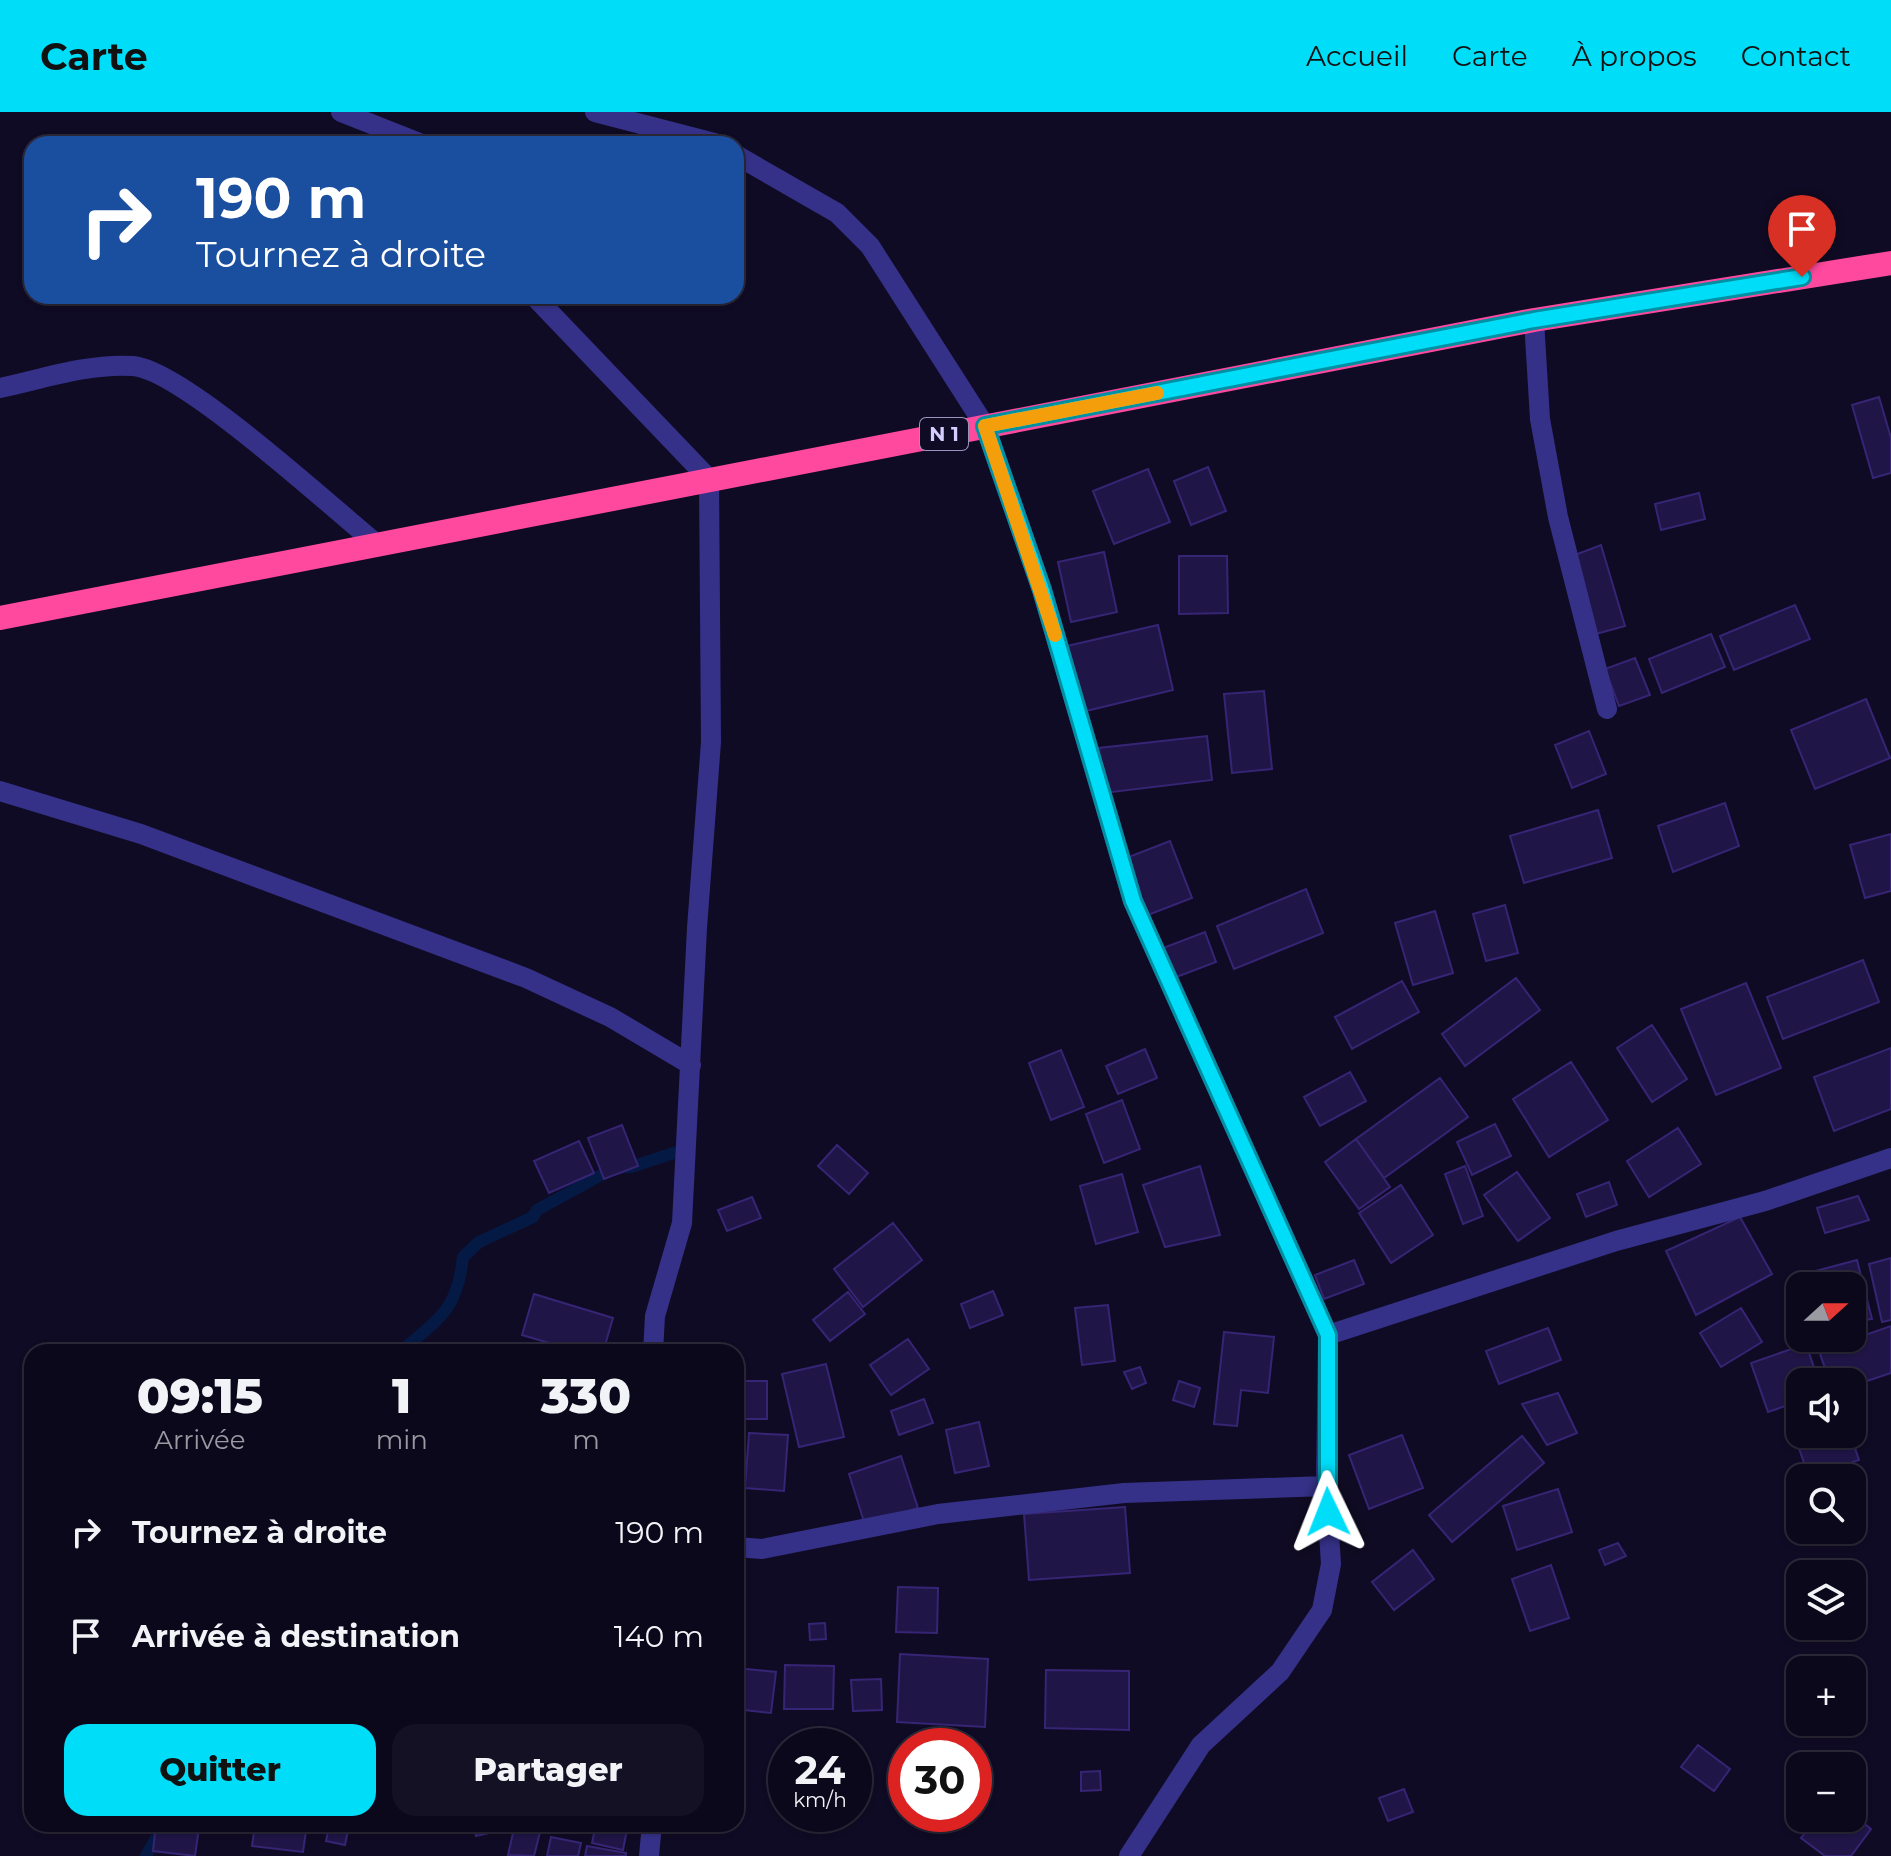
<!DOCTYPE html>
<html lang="fr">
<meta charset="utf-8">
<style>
:root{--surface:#0c081b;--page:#151124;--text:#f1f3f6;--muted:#9a9aa3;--line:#2c293a;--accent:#00ddf9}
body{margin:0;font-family:Montserrat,sans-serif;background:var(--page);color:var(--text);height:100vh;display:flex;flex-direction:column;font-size:30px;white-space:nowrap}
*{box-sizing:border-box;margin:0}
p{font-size:26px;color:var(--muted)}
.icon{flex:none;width:44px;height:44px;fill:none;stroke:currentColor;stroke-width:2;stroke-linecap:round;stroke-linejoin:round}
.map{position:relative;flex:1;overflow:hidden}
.side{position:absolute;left:24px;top:1232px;width:720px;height:488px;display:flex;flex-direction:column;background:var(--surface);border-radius:24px;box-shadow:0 2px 6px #0004,0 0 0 2px var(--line)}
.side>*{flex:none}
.guide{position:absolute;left:24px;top:24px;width:720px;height:168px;border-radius:24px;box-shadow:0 2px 6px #0004,0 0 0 2px var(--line);background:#1a4fa0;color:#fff;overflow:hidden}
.needle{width:52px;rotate:69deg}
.buttons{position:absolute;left:1786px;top:1160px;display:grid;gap:16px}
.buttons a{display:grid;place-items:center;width:80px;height:80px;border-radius:16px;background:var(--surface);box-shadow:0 2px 6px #0004,0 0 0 2px var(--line);font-size:40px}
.speed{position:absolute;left:768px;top:1616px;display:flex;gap:16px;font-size:40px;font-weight:700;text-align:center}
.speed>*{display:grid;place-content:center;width:104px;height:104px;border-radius:50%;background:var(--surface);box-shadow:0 2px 6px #0004,0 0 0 2px var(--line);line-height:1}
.speed small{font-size:20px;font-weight:400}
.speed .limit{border:12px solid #d22;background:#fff;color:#111}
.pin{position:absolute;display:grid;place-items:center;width:68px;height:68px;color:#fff;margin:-82px -34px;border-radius:50% 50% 50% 0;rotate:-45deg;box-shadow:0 0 8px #0007}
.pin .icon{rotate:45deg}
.me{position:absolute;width:88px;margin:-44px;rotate:358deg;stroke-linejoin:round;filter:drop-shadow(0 0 6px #0008)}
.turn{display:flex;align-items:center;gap:28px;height:168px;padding:0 40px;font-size:36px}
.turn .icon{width:104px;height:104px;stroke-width:2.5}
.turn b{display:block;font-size:56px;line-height:68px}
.eta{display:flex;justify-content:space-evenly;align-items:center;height:136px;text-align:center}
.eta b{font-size:48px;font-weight:800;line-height:56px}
.primary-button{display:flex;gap:16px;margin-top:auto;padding:16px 40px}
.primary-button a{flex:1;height:92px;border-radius:24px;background:var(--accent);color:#111;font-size:32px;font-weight:800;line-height:92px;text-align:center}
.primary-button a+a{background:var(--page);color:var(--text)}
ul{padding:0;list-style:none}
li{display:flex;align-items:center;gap:24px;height:104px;padding:0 40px}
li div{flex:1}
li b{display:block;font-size:30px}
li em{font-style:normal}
header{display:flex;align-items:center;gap:48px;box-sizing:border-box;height:112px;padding:0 40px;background:var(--accent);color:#111}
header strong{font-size:38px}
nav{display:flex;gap:44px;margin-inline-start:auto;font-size:28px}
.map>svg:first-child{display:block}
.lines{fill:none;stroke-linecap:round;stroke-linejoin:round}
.stream{stroke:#041a44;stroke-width:12}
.building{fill:#201547;stroke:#362575;stroke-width:2}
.street{stroke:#353188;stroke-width:20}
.highway{stroke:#ff499e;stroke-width:24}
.route-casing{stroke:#0090a2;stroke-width:20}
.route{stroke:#00ddf9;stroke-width:14}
.slow{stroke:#f59e0b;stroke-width:14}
.labels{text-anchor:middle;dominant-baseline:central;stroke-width:6;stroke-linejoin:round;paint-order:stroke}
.shield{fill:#100b24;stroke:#9994bd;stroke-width:2}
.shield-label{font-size:20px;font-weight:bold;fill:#d4ceff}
</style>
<header>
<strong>Carte</strong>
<nav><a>Accueil</a><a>Carte</a><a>À propos</a><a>Contact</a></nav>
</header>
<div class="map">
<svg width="1891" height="1744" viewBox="0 0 1891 1744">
<rect width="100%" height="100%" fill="#100b24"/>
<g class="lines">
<!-- stream -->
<path class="stream" d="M400 1240C438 1207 457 1200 463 1145L479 1130 533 1105 537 1098 614 1056 631 1055 689 1036
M146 1744 164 1712"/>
</g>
<!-- building -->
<path class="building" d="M1879 285 1891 326V361L1873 366 1852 293Z
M1208 355 1226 399 1191 413 1174 369Z
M1148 357 1170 410 1114 432 1093 379Z
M1699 381 1705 407 1661 418 1655 392Z
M1601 433 1625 514 1592 523 1575 443Z
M1104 440 1117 500 1071 510 1058 450Z
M1179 444H1227L1228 501 1179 502Z
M1795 493 1810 527 1734 558 1720 524Z
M1158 513 1173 578 1082 600 1067 534Z
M1711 522 1725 555 1662 581 1649 547Z
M1635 546 1650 583 1619 594 1605 557Z
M1264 579 1272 657 1232 661 1224 582Z
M1866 587 1890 646 1815 677 1791 618Z
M1589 619 1606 662 1572 676 1555 633Z
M1207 624 1212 668 1104 681 1099 636Z
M1725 691 1739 734 1673 760 1658 714Z
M1598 698 1612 746 1524 771 1510 724Z
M1891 722V779L1865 786 1850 733Z
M1170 729 1192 786 1148 803 1126 746Z
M1306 777 1323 821 1234 857 1217 814Z
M1505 793 1518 841 1486 849 1473 802Z
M1435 799 1453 861 1413 873 1395 811Z
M1205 820 1216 850 1174 866 1163 836Z
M1863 848 1879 890 1783 927 1767 885Z
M1516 866 1540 898 1465 954 1442 922Z
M1402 869 1419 900 1352 937 1335 905Z
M1746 871 1781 956 1716 983 1681 897Z
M1652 913 1687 967 1652 990 1617 936Z
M1891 936V997L1834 1019 1814 965Z
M1145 937 1157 966 1118 982 1106 954Z
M1061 938 1084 995 1051 1008 1029 951Z
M1571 950 1608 1008 1549 1045 1513 987Z
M1350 960 1366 989 1320 1014 1304 985Z
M1440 966 1468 1005 1384 1066 1356 1027Z
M1122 988 1140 1037 1104 1051 1086 1002Z
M1495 1012 1511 1044 1472 1063 1457 1030Z
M622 1013 638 1054 604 1067 588 1026Z
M1678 1016 1701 1052 1649 1085 1627 1049Z
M1356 1027 1390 1075 1359 1097 1325 1050Z
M579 1029 594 1061 549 1081 534 1049Z
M837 1033 868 1061 849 1082 818 1054Z
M1200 1054 1220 1123 1165 1135 1143 1073Z
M1465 1054 1483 1104 1463 1112 1445 1062Z
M1517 1060 1550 1106 1518 1129 1484 1083Z
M1122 1062 1138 1120 1096 1132 1080 1074Z
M1609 1070 1617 1093 1586 1105 1577 1082Z
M1401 1073 1433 1123 1391 1151 1359 1101Z
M1858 1084 1869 1108 1825 1121 1817 1096Z
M752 1085 761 1106 727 1119 718 1098Z
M1740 1105 1772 1162 1696 1203 1666 1139Z
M893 1111 922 1148 863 1195 834 1157Z
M1891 1146V1208L1882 1210 1869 1152Z
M1354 1148 1364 1172 1324 1187 1315 1163Z
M1857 1148 1872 1207 1852 1210V1174H1814L1808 1161Z
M993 1179 1003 1203 970 1216 961 1192Z
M848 1180 865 1202 830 1229 813 1208Z
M534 1182 613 1206 603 1240H580L522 1223Z
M1108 1193 1115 1249 1082 1253 1075 1196Z
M1741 1196 1762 1230 1721 1255 1700 1221Z
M1891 1214V1261L1852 1274V1270H1830L1819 1239Z
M1548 1216 1561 1248 1499 1272 1486 1239Z
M1224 1220 1274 1225 1268 1281 1241 1278 1237 1314 1214 1312Z
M908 1227 929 1257 891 1283 870 1253Z
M1806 1232 1819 1270H1800V1289L1768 1300 1751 1251Z
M826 1252 844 1325 799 1335 782 1262Z
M1140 1255 1146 1271 1132 1277 1124 1260Z
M736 1269H767V1307H736Z
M1179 1269 1200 1276 1194 1295 1173 1288Z
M1558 1281 1577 1321 1547 1333 1522 1292Z
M924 1287 933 1311 899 1323 891 1299Z
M1800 1297V1322H1850L1859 1348 1809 1365 1787 1302Z
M979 1310 989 1354 955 1361 946 1318Z
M749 1321 788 1323 784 1379 745 1376Z
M1402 1323 1423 1376 1369 1397 1349 1343Z
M1522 1324 1544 1351 1452 1430 1429 1403Z
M901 1344 918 1396 865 1413 849 1362Z
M1558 1377 1572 1420 1517 1438 1503 1394Z
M1125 1395 1130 1461 1029 1468 1024 1402Z
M1618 1431 1626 1444 1605 1453 1599 1438Z
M1413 1438 1434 1467 1394 1498 1372 1470Z
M1551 1453 1569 1506 1530 1519 1512 1467Z
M898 1475 938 1476 937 1521 896 1520Z
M825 1511 826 1527 810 1528 809 1512Z
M900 1542 988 1547 985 1615 897 1610Z
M785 1553 834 1554 833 1597H784Z
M736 1556 776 1560 771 1601 736 1597Z
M1046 1558 1129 1559V1618L1045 1616Z
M881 1567 882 1598 853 1599 851 1568Z
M1698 1633 1730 1657 1714 1679 1681 1655Z
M1100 1659 1101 1678 1081 1679V1660Z
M1404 1677 1413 1700 1388 1709 1379 1686Z
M1852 1702 1871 1717 1851 1744H1825L1801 1726 1816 1706H1852Z
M156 1712 199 1716 195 1744 153 1739Z
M255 1712H307L303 1740 252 1734Z
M473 1712H510L511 1716 476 1724Z
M515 1712H542L534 1744 508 1743Z
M596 1712H628L623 1738 592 1731Z
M329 1715 348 1718 345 1733 326 1729Z
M551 1725 581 1731 578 1744H547Z
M587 1734 626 1741V1744H585Z"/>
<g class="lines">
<!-- street -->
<path class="street" d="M341 0 422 32
M595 0 718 32
M736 43 837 101 870 134 985 314 1042 478 1133 789 1328 1223 1326 1374 1331 1452 1322 1498 1280 1560 1201 1633 1129 1744
M534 184 709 367 711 630 697 816 682 1111 655 1204 653 1240
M1534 208 1540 307 1558 405 1607 597
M0 276C42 267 89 251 133 254 183 258 332 396 378 433
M0 679 141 722 526 866 610 905 691 953
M1328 1223 1616 1129 1765 1089 1891 1046
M736 1435 762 1437 938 1402 1124 1381 1326 1374
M649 1744 652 1712"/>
<!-- highway -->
<path class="highway" d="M0 506 1534 208 1891 151"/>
</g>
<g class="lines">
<defs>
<path id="route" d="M1328 1400V1223L1133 789 1042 478 985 314 1534 208 1802 165"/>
</defs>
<!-- route casing -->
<use href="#route" class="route-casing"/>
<!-- route -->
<use href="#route" class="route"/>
<!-- slow -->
<path class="slow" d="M1055 523 985 314 1157 281"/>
</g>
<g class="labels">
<!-- shield labels -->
<rect class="shield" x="920" y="306" width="48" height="32" rx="6"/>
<g class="shield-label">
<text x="944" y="322">N 1</text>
</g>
</g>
</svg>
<div class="buttons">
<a><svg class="needle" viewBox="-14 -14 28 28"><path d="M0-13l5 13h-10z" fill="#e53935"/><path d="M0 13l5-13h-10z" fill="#9a9aa3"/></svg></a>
<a><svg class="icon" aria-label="sound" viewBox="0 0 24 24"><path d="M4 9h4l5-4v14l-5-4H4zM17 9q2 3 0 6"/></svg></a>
<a><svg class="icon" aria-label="search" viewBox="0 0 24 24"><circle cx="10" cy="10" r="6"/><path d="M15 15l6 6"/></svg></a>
<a><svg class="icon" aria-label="layers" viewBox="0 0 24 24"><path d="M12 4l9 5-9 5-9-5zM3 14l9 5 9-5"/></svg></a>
<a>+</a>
<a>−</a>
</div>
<div class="speed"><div>24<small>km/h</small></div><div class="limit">30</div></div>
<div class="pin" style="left:1802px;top:165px;background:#d93025"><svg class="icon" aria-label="arrive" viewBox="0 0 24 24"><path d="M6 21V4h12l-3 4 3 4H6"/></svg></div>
<svg class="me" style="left:1328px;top:1400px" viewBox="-20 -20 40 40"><path d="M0-17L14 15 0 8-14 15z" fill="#00ddf9" stroke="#fff" stroke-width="4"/></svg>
<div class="guide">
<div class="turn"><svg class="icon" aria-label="right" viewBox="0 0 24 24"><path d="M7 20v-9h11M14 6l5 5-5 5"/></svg><div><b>190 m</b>Tournez à droite</div></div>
</div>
<section class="side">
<div class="eta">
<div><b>09:15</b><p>Arrivée</p></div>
<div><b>1</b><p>min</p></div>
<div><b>330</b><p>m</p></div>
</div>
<ul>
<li><svg class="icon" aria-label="right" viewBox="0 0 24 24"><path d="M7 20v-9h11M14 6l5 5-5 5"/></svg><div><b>Tournez à droite</b></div><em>190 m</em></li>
<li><svg class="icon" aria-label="arrive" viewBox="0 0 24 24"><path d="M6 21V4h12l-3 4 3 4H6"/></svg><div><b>Arrivée à destination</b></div><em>140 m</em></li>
</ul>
<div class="primary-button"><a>Quitter</a><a>Partager</a></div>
</section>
</div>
